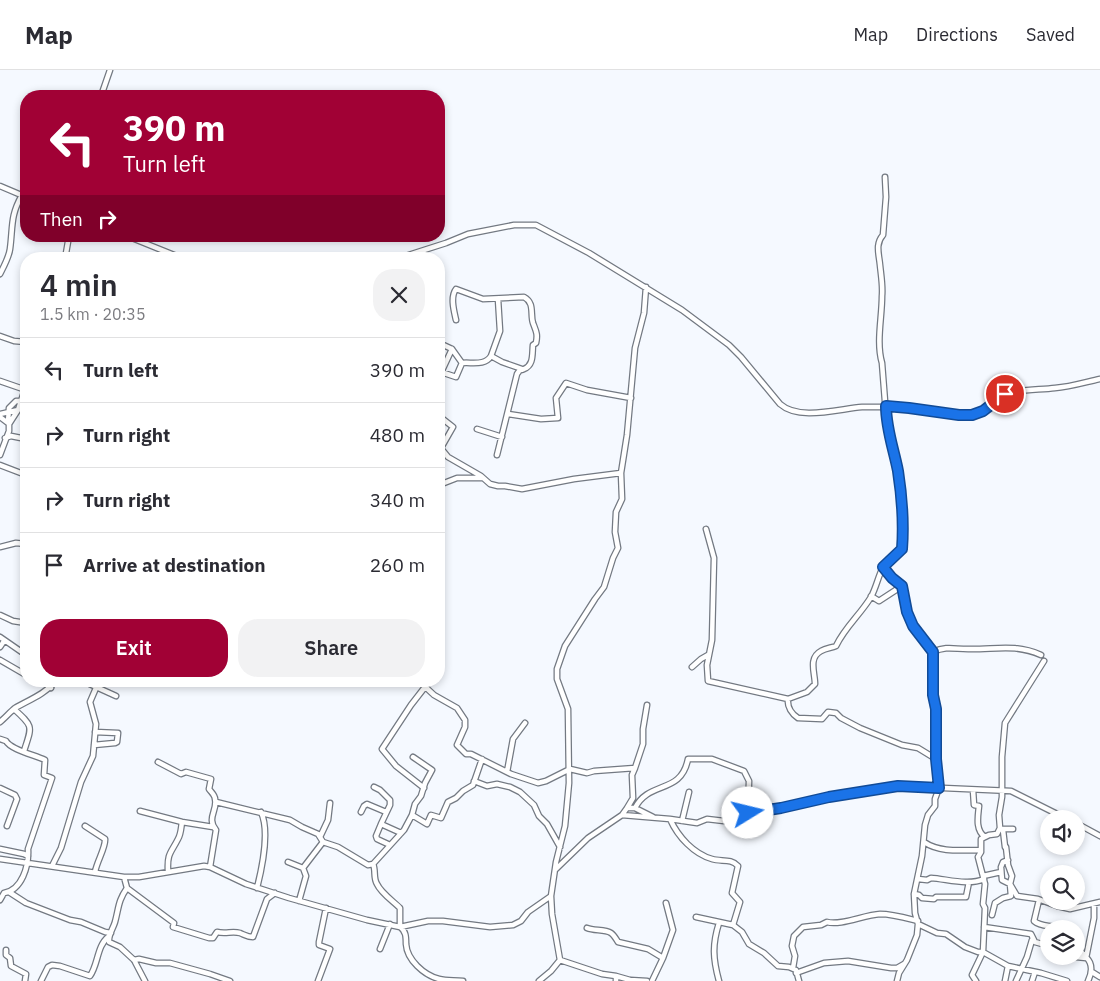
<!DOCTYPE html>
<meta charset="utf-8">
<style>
:root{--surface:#fff;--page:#f2f2f3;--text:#2b2b33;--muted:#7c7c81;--line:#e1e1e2;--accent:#a10135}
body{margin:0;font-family:"IBM Plex Sans",sans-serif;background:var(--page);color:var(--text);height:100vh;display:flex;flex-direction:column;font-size:19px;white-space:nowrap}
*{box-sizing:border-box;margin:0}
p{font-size:16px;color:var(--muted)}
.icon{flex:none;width:28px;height:28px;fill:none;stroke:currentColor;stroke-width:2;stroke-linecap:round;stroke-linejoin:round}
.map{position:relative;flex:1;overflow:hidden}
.drawer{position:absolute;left:20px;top:182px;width:425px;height:435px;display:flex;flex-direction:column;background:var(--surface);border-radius:20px;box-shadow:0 2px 8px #0003}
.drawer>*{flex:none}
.guide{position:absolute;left:20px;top:20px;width:425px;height:152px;border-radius:20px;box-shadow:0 2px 8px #0003;background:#a10135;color:#fff;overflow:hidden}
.buttons{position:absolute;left:1040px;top:740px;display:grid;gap:10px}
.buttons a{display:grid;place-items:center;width:45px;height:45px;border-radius:50%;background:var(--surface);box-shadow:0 2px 8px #0003;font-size:25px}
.pin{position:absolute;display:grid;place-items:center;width:42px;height:42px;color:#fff;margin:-21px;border:2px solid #fff;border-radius:50%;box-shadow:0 1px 5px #0007}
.me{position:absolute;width:55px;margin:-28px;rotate:81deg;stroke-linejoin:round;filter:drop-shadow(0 0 4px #0008)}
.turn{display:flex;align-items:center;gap:18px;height:105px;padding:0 20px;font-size:22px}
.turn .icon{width:65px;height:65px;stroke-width:2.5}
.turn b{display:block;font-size:35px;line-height:42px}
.then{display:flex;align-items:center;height:48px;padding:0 20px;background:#0003;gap:10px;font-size:19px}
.round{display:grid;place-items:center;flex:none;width:52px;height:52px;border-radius:20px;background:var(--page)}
.head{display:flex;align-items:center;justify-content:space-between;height:85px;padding:0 20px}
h1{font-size:30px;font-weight:600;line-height:38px}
.cta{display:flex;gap:10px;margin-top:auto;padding:10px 20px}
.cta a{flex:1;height:58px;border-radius:20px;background:var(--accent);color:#fff;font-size:20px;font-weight:600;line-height:58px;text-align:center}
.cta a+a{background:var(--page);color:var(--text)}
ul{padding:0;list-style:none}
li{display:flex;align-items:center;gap:15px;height:65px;padding:0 20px;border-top:1px solid var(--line)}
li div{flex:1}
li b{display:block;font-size:19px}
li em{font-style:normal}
header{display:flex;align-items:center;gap:30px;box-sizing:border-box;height:70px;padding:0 25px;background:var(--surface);border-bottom:1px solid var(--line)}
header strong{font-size:24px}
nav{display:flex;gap:28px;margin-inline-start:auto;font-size:18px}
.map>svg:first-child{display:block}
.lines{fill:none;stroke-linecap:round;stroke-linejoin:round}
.minor-casing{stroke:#737982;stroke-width:7}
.minor{stroke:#fff;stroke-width:4.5}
.route-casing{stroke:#114b97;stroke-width:12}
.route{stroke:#1a73e8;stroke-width:9}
</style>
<header>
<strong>Map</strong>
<nav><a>Map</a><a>Directions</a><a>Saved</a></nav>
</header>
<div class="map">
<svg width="1100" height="911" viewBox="0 0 1100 911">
<rect width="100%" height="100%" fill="#f5f9ff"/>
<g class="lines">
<defs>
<path id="minor" d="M101 26 110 0
M885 107 886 127 883 165C875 174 879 184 880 195 881 205 883 216 882 226 882 248 876 272 882 293L887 357 897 400 900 418 903 451 902 479 883 497 892 508 902 516 907 542 913 556 933 582V625L936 639V689L939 718 935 729V736L928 745 925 755 922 786 914 824 915 843 918 854 917 865 907 890 899 903 897 911
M0 116 26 127
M127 166 184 189
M65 189 69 166
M396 189 446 173 468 164 514 155H536L589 183 682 240 729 275 741 287 780 334C799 351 838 339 862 337 878 337 895 336 911 338 930 341 952 347 971 345 987 343 993 328 1006 324 1022 319 1040 320 1055 318 1070 317 1086 312 1100 309
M0 204C4 196 9 187 10 179 13 157 10 146 22 125
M498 229 500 261 491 286 502 292 522 299
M456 250C454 241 450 227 456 219L483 229 524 227C535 233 530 244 533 253 536 261 538 264 536 273L533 275C532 284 534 295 524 299 518 302 522 297 517 304L497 385
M0 266 14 271 26 272
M439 273 452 279 439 307
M452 279 462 293C472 292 485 296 491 286
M441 302 456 307 462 293
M0 311 26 320
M0 344 18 340
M508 344 541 349 558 348 556 328 566 313 587 320 631 328
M439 346 453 357 441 378
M0 347 8 353
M8 352 9 338 16 331H22
M477 359 502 367
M5 368 11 366 26 369
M439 376 448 387 481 406 490 414 498 416H505L522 419 574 409 621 403
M0 385 9 361V354L18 340 26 316
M0 395 26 405
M439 415 457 408H483
M706 459 714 488 712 570 707 595 708 611 788 629 807 622 815 614C815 603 808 588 821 581 826 578 831 578 836 576 845 557 860 545 871 527 876 518 878 507 883 497
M0 477 16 473 26 474
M871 526 879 531 902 516
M0 545 13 551 26 553
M0 567 26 585
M0 577 4 571
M933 582C948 575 956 580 972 579 998 579 1016 574 1041 585
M0 590 26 605
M1044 591 1005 653 1002 687V727L999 745 1000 758 997 764 989 765 981 769V782L978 787 985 814 983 834 985 838 983 882 1008 896 1041 903 1067 911
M692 597 701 589 708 585
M41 611 51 618
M83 611 116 626
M419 611 434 625 457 638 465 650V657L457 675 466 684H471L511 704 538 713 546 711 570 699 587 703 594 701 635 698 643 674V659L647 635
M788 629C787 637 792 644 798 648L822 649 828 642 836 643 841 648 860 658 902 675 918 678 936 689
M14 639C34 657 32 656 24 681
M0 652C5 648 10 642 15 638 29 630 45 624 56 611
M0 669 6 671C11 680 35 685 45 690L44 705 52 708 28 779C29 796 22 820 4 823L0 830
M94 675 115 673 117 672 118 663 95 662
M413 687 432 700 425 713 421 726 415 734 412 745 404 760 373 794C376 800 373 808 377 814 381 823 393 831 400 838V857C406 861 406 867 406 874 407 890 424 905 439 909 447 911 455 910 463 911
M158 692 181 704 186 702 211 709 209 719C211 722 215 725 215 729 218 740 206 748 216 760L210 797
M507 702 513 669 525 653
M474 711 487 716 497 714 510 717 520 722 534 735 539 746 547 754 560 777
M374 717 380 720 390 730V735L381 754 401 763
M0 718 15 725 17 729 7 756
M424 718 396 696 382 679 411 635 425 617
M973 720 974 735 979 736C978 746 975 760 985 767
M216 732 290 750 302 757 318 764 323 772
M627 738 633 728 632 705 635 698
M635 738C649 710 681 725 688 689H712L744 701 749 711 748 743 732 750 724 751 707 749 697 753 670 749
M140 741 182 752 213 757
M361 742 364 736 367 734 386 742
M748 743 845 724 898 716 1011 721 1067 749
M412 745 427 754 431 745 441 748 448 732 456 728 463 721 473 715 482 689
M622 745 627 738H635L653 747
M682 751 689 722
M1076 753 1100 766
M381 754 376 766 377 769 390 775
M85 756 105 769C106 777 97 791 95 802
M1001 759H1013
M320 767 328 750 330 733
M924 772C940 783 962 780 981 780
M0 779 24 784 28 786
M0 789 124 807H139L204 796 210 797 246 814 289 828 367 850 400 857 428 851H443L490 857 513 855 521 851 528 842 551 826 556 792 565 756 569 713 568 639 557 609V599L565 576 595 529 604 517 613 488 618 478 615 462 616 442 622 429 621 403 627 365 635 278 644 243 646 217
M1008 790 1003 792 1001 797 1002 810 1010 814 1017 826 1038 829 1057 836 1070 839 1100 832
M288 792 303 798
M52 796 61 778 81 712 93 686 96 654 90 632 96 618
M555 800 588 768 622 745 670 749C678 767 694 784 712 789 721 792 731 788 738 796L732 823 740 832 733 855 742 862 749 874 764 883 778 896 789 897 796 900 799 911
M168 801C167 783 171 783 178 769 181 764 181 758 182 752
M983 806 1001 802
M124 807 127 818C118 831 119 837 115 852 113 859 108 865 109 872L120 877 134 890 145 911
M918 809 927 810 931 808C947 809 968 816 984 809
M127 818 174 853 173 857 209 868H213L217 862C225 864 233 861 240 863 245 865 247 867 253 867L267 829 275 823
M257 818C262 798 270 761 261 742
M9 822 26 833 70 850 81 852 105 862 111 863
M914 824 919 825 922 828 934 829 936 827H966L969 812
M1039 830 1034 851C1042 858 1052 854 1061 859
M299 831 306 806 303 798 323 772 338 777 368 795 373 794
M992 845 995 833 1003 828 1011 826 1010 814 1012 806 1008 795 1006 777H1005L1003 760 1000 758
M696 847 733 855
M719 853C712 875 713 889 719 911
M918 854 937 863 946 864 965 877 978 882H983L972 905 976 911
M984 857 1031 864 1035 872 1049 876
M587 858C594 861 605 859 611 863 614 865 616 869 618 872L648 879 663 888
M1076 877C1088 888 1096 894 1088 911
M380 879 390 854
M6 880V885L10 888 11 896 26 904 25 911
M1066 886 1086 888 1094 848V834
M134 890 139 889 156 893H170L210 904 230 911
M560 890 602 904 616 906V911
M793 898 795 886 792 876 794 866 803 857 821 855 827 852C840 856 864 845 880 844 892 844 906 848 918 851
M1092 902 1100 907
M796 903 824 893 848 891 891 898H897L904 894
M616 906 630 910 647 911
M41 911 48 897 52 895 60 896 90 906C98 895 97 876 108 867
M318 911 330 879 319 875V872L326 838
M539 911 551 901 560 890 552 844 551 826
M652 911 663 888 673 860 666 833
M1005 911 1008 896
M1016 911 1027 887 1032 870
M1032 911 1035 902"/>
</defs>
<!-- minor casing -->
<use href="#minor" class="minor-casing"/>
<!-- minor -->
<use href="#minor" class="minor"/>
</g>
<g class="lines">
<defs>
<path id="route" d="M748 743 781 738 829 727 898 716 939 718 936 689V639L933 625V582L913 556 907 542 902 516 892 508 883 497 902 479C904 453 902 427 898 401 894 380 886 359 886 336L909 338 959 345H972L983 341 1005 324"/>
</defs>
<!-- route casing -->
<use href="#route" class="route-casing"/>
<!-- route -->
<use href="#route" class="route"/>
</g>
</svg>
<div class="buttons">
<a><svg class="icon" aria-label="sound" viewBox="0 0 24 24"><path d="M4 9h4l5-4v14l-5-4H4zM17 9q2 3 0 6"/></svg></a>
<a><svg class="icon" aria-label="search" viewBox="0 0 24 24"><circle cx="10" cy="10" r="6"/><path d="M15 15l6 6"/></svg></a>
<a><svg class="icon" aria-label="layers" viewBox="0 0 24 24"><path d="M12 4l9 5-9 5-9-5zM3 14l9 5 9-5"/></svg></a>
</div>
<div class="pin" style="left:1005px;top:324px;background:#d93025"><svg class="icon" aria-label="arrive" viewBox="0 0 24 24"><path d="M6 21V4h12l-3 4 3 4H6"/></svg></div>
<svg class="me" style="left:748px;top:743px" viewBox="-20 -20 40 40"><circle r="19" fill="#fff"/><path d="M0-13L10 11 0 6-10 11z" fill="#1a73e8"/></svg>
<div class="guide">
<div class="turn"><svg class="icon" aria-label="left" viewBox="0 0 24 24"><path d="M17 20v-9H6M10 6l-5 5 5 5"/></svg><div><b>390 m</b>Turn left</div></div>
<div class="then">Then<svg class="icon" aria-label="right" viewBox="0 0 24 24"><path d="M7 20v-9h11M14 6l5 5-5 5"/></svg></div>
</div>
<section class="drawer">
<div class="head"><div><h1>4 min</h1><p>1.5 km · 20:35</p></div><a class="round"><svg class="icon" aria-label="close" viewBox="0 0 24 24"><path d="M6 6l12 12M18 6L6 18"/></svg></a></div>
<ul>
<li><svg class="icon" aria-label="left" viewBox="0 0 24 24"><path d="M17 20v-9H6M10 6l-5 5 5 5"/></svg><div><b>Turn left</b></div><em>390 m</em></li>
<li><svg class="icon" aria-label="right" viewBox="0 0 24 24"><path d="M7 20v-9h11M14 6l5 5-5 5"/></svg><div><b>Turn right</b></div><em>480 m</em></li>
<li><svg class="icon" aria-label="right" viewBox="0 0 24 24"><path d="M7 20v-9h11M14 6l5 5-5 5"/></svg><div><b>Turn right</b></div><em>340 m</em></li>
<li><svg class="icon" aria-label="arrive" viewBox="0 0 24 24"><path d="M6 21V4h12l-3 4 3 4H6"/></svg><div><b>Arrive at destination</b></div><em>260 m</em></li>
</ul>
<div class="cta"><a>Exit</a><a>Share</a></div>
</section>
</div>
